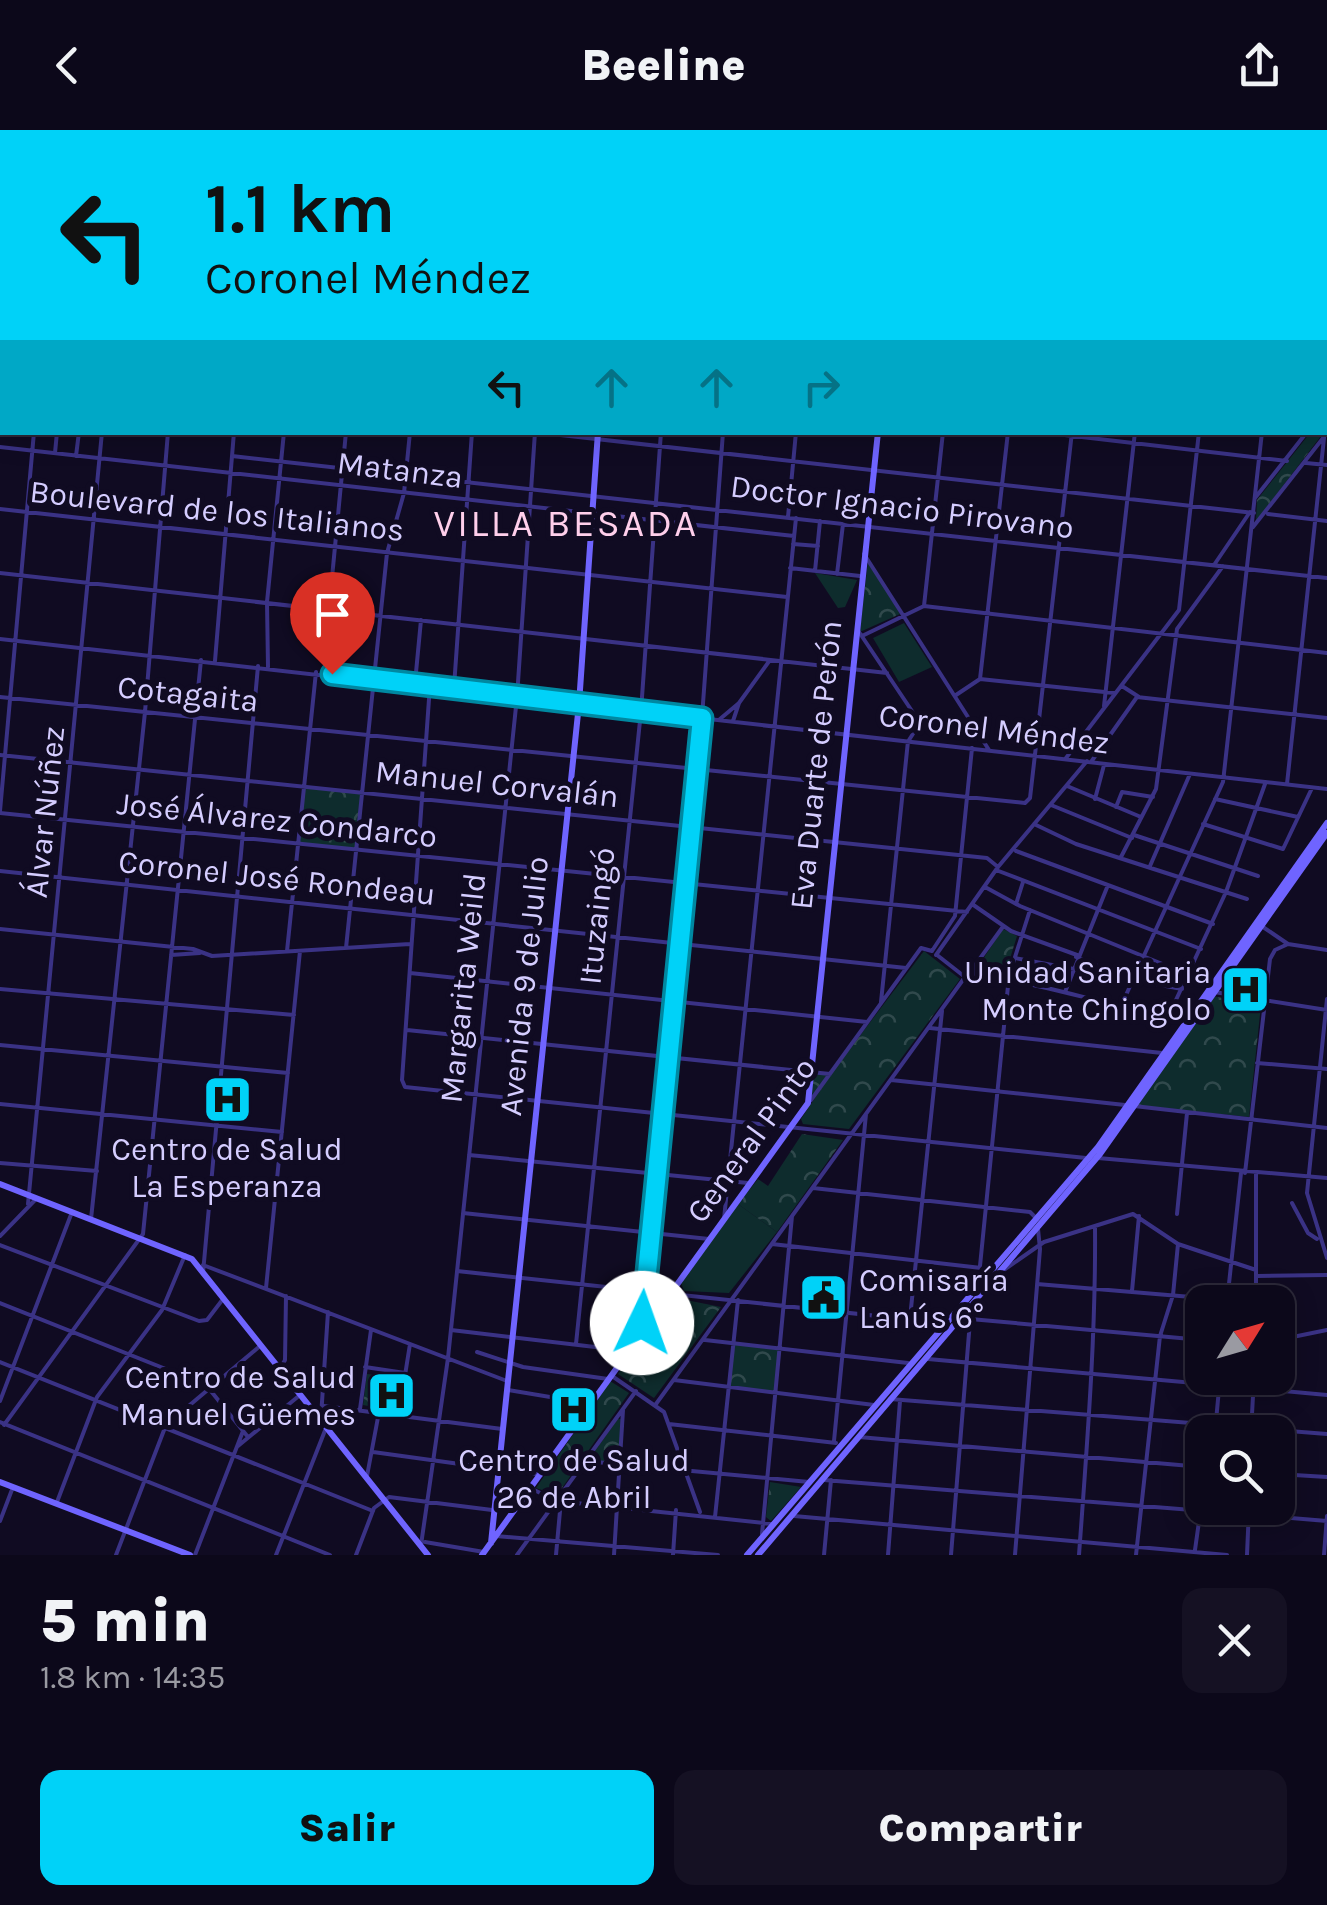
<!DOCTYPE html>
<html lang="es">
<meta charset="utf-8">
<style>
:root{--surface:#0c081a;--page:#151123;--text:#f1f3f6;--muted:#9a9aa2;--line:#2c2939;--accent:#00d2f8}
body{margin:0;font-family:Karla,sans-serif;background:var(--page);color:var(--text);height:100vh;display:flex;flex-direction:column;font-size:38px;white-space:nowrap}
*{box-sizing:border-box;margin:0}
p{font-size:32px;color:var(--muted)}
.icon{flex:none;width:55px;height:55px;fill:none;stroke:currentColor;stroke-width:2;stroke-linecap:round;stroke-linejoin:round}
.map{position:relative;height:1425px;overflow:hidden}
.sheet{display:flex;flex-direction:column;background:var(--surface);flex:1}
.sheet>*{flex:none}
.guide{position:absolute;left:0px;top:0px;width:1328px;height:305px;box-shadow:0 5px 25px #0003,0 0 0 2px var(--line);background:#00d2f8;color:#111;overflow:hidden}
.needle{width:65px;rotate:53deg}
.tools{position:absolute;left:1185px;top:1155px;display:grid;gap:20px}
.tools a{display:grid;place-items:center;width:110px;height:110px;border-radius:20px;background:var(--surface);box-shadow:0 5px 25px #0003,0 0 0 2px var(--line);font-size:50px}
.pin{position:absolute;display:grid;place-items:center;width:85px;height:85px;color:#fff;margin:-102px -42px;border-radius:50% 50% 50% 0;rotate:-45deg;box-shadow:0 0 10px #0007}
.pin .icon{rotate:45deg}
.me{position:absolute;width:110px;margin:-55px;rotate:3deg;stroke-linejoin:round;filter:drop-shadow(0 0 8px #0008)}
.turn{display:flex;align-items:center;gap:35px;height:210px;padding:0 40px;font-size:45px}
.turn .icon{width:130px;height:130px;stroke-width:2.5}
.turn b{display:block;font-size:70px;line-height:85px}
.lanes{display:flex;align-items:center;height:95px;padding:0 40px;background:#0003;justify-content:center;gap:50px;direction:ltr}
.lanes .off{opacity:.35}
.round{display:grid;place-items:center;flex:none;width:105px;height:105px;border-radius:20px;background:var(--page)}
.summary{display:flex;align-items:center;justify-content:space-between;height:170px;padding:0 40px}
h1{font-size:60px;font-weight:800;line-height:75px}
.action{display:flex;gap:20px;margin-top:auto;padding:20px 40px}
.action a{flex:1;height:115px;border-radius:20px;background:var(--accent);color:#111;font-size:40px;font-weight:800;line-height:115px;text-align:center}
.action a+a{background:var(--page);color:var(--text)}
header{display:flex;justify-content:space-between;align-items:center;height:130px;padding:0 40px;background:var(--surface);font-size:45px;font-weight:800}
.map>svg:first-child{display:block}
.grass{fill:#0e2c2d}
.cemetery{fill:url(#cemetery-stones)}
.park{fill:url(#park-crowns)}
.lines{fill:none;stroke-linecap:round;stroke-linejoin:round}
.street{stroke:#3a3285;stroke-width:4}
.secondary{stroke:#6f64ff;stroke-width:6}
.route-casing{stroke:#0088a1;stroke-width:25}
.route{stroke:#00d2f8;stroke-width:18}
.labels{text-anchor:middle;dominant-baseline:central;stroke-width:10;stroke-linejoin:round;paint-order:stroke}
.street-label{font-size:32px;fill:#d5cdff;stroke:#100b22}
.poi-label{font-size:32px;fill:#d5cdff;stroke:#100b22;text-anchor:end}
.quarter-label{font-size:38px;letter-spacing:2.5px;fill:#ffcfeb;stroke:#100b22}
</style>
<header><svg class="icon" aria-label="back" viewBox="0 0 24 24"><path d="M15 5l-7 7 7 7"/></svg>Beeline<svg class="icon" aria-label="share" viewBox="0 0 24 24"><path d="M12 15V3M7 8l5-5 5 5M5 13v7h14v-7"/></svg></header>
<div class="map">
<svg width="1327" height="1425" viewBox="0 0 1327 1425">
<defs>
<pattern id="cemetery-stones" width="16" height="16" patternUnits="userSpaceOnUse" patternTransform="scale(2.5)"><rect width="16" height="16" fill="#0e2c2d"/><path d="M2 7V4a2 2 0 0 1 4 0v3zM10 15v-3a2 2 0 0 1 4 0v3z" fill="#30494c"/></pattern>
<pattern id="park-crowns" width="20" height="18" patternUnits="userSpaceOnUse" patternTransform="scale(2.5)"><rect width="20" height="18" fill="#0e2c2d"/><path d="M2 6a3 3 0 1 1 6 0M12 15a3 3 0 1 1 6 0" fill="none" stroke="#30494c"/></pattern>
</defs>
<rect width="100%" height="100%" fill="#100b22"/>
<!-- grass -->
<path class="grass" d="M904 493 932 537 899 552 873 508Z
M738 1074 777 1102 729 1163 684 1161 681 1153Z"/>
<!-- cemetery -->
<path class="cemetery" d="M0 0H86L2 2V126Z"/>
<!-- park -->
<path class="park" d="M1324 302 1256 391 1257 370 1310 303Z
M868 431 900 484 862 501H860Z
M815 443 857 450 845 477 838 478Z
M304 657 362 663 356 720 299 714Z
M1003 799 1017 806 1004 848 979 835Z
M924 821 960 849 849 999 803 994 801 989 825 953 808 973V942L831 944Z
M1212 866 1261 875 1249 987 1134 975Z
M802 1004 843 1010 777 1102 738 1074 758 1049 768 1056Z
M671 1167 721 1177 654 1268 618 1244Z
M733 1213 779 1218 775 1262 728 1257Z
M367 1244 399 1248 396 1281 363 1275Z
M610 1251 629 1263 557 1365 536 1358Z
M618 1289H622L620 1333 594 1331 592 1325Z
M770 1352 801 1357 771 1391 766 1387Z"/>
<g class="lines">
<!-- street -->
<path class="street" d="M101 0 138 2
M1190 0 1225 2
M91 2 92 0
M146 2V0
M184 2V0
M223 2V0
M300 2V0
M367 2 368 0
M431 2V0
M493 2V0
M556 2V0
M682 2V0
M743 2V0
M820 2V0
M863 2V0
M967 2V0
M1031 2V0
M1094 2 1095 0
M1158 2V0
M1325 10H1327
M1325 85H1327
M0 192H2
M1325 213 1327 207
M0 257H2
M1325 270 1327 267
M534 302 1254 383
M1039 302 1287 331
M0 317 794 406
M55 323 57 302
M76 326 79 302
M232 326 1327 448
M1306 333 1327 335
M1255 368 1307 302
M0 379 787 467
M1268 384 1327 391
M788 387 796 302
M1253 397 1327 303
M793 414 818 416
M864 424 989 620
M1214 435 1250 382
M790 438 860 446
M815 441 820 391
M0 443 887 543
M837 444 843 394
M924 476 1327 523
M924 476 943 302
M859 502 920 593 909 610
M862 506 924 476
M0 509 1327 659
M215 531 234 302
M268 537 267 472 284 302
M332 542 329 479 346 302
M980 549 1008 302
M980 549 1114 563
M415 553 421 490
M430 555 402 950 405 957 1086 1028
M1122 556 1139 567
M454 557 472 302
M956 565 980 549
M0 567 1025 673 1030 668 1072 302
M739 573 770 530
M1104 576 1135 302
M720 589 739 573 733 591
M0 625 987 728 998 737
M1066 628 1179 480 1199 302
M1091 632 1137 567 1327 588
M1287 654 1324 308
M1067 656 1141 687
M1095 669 1104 635
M1215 669 1298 687
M1051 675 1132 708
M1116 677 1122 662 1153 667
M0 681 34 302
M0 683 967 782
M1034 694 1076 714 1247 769
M1203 694 1283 719 1312 658
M1134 705 1258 746
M1016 721 1213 794
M1121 727 1156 659 1177 499 1223 436
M1150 736 1190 644
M996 740 1201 819
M0 741 906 838
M985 757 1020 776 1214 855
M972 774 1011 801 1077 825
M1016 774 1023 752
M1263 797 1288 814 1327 820
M0 799 193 819 212 826 410 814
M346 818 387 423 404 363 410 302
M287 821 316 542
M932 821 955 786 972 618
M171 825 200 823
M936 825 998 737 1087 631
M937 825 965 847
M1076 827 1132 850
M1015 828 1182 859
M410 843 867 892
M975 844 976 834 1002 798
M965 847C990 837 1129 883 1169 885L1226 762 1265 654
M0 859 294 885
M1065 862 1108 755
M1214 862 1327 880
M1327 869 1307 1063 1327 1128
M881 872 908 611
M1121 876 1223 652 1262 302
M930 898 1162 923
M407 900 830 944
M0 915 288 943
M1257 933 1327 939
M891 950 1125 975
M811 970 921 818 932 821
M0 974 282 1002
M1134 976 1327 998
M469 1025 748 1053
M1098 1028 1327 1048
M0 1033 97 1041
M1245 1043 1270 829 1275 820 1288 814
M1256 1044V1172
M813 1058 1030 1082 1037 1089
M1292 1073 1308 1103 1317 1109
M28 1074 102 302
M463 1083 709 1109
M1177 1084 1187 983
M91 1089 145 582 168 302
M724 1089 796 388
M0 1106 37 1068
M772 1114 990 1139
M0 1115 199 1191 207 1190 223 1169
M203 1135 507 1251
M980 1136 1009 846 1030 780
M457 1141 943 1193
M1001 1142 1044 1112 1133 1084 1178 1114 1256 1140
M203 1143 258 536
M1257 1146 1327 1145
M1037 1154 1227 1170
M266 1158 300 821
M1132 1161 1139 1086
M1227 1172 1241 1043
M0 1173 206 1255 248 1307
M910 1188 942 881
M959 1188 1202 1210
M646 1197 641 1187 643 1160 702 587 723 302
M451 1200 629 1221
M705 1210 908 1233
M1278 1210 1327 1200
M576 1214 641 581 661 302
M477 1222 523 1237 608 1249
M928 1229 1327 1265
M0 1232 373 1381
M365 1237 405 1243
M280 1239 285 1230 286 1166
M612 1246 664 1282 700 1382
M674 1250 874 1275
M508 1260 592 1274
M890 1269 1327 1304
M0 1271 72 1082
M656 1274 965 847
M324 1276 502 1299
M360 1279 371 1200
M399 1283 410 1214
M321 1287 328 1182
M0 1292 330 1425
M669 1294 836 1313
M4 1295 143 1104 201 530
M1215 1302 1220 1248
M1251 1302 1254 1248
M859 1307 1202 1337
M834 1311 866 984
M238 1316 300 1265
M373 1322 496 1339
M585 1331 809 1352
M501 1337 541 1345
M1278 1344 1327 1347
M367 1346 379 1282
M824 1350 1327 1391
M532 1359 557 1371 773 1394
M57 1372 97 1267 162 1180 185 1125
M794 1386 1227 1425
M715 1387 738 1170
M0 1391 13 1357
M762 1404 792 1086
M496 1406 718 1425
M425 1412 484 1422
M421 1415 448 1228 517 567 535 302
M1195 1420 1202 1370
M116 1425 166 1295 260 1216
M195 1425 243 1301
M276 1425 326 1298
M356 1425 374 1378 389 1367 492 1380
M517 1425 636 1261
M556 1425 561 1370
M614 1425 623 1280
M673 1425 676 1380
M824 1425 831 1350
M888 1425 900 1271
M951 1425 970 1191
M1015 1425 1040 1119 1038 1099
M1079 1425C1087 1315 1096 1206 1095 1096
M1136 1425 1160 1206 1173 1165 1178 1114
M1247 1425 1249 1378
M1324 1425 1327 1386"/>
<!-- secondary -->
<path class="secondary" d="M618 2V0
M903 2V0
M1286 2V0
M0 129H2
M1325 278H1327
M0 1054 192 1129 428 1425
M0 1352 190 1425
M491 1413 579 574 598 302
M482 1425 808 973 878 302
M747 1425 1098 1017 1327 693
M758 1425 1100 1024 1327 703"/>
</g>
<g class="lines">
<defs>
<path id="route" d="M332 544 702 588 642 1193"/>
</defs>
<!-- route casing -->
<use href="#route" class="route-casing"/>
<!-- route -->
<use href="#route" class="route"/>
</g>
<!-- icons -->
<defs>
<symbol id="hospital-square" viewBox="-11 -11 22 22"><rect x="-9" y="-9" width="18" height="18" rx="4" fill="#00d2f8" stroke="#100b22"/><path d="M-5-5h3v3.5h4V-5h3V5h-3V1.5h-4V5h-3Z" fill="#111"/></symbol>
<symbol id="civic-square" viewBox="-11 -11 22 22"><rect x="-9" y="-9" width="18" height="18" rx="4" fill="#00d2f8" stroke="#100b22"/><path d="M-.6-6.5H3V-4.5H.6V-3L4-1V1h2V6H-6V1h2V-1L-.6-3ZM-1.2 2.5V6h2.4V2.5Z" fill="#111"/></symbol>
</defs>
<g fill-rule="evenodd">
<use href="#hospital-square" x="1218" y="832" width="55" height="55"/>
<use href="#hospital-square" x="200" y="942" width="55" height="55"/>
<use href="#civic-square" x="796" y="1140" width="55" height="55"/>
<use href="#hospital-square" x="364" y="1238" width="55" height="55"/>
<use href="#hospital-square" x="546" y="1252" width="55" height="55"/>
</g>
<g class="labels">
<!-- street labels -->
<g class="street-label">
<text transform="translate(400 340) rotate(7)">Matanza</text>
<text transform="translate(902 377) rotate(7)">Doctor Ignacio Pirovano</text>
<text transform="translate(217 381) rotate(6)">Boulevard de los Italianos</text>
<text transform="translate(188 564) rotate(6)">Cotagaita</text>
<text transform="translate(994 599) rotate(7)">Coronel Méndez</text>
<text transform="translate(816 635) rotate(-84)">Eva Duarte de Perón</text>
<text transform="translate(497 654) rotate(6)">Manuel Corvalán</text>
<text transform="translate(45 682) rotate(-84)">Álvar Núñez</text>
<text transform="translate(277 690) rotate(6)">José Álvarez Condarco</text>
<text transform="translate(277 748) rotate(6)">Coronel José Rondeau</text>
<text transform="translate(597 786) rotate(-84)">Ituzaingó</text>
<text transform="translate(524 856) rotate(-84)">Avenida 9 de Julio</text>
<text transform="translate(463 858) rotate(-84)">Margarita Weild</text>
<text transform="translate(751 1010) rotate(-54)">General Pinto</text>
</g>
<!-- poi labels -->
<g class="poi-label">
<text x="1211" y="842">Unidad Sanitaria<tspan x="1211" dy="37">Monte Chingolo</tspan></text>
<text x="227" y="1019" text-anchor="middle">Centro de Salud<tspan x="227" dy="37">La Esperanza</tspan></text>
<text x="859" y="1150" text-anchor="start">Comisaría<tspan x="859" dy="37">Lanús 6°</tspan></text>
<text x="356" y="1247">Centro de Salud<tspan x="356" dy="37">Manuel Güemes</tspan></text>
<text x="574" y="1330" text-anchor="middle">Centro de Salud<tspan x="574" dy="37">26 de Abril</tspan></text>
</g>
<!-- quarter labels -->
<g class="quarter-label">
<text x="566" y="393">VILLA BESADA</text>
</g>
</g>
</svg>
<div class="tools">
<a><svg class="needle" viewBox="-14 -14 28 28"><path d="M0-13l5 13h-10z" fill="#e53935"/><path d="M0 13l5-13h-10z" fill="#9a9aa2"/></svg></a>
<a><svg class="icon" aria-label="search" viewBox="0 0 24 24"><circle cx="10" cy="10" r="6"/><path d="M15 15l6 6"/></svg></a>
</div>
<div class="pin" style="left:332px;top:544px;background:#d93025"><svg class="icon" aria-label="arrive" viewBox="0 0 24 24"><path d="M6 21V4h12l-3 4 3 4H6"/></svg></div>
<svg class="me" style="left:642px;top:1193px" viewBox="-20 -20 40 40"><circle r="19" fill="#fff"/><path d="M0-13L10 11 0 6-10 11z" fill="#00d2f8"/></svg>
<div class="guide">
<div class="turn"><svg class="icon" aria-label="left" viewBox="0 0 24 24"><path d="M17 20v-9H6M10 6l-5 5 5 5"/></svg><div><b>1.1 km</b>Coronel Méndez</div></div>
<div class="lanes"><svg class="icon" aria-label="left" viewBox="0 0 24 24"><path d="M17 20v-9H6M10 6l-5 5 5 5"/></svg><svg class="icon off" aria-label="ahead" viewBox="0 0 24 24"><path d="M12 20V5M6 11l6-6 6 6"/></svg><svg class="icon off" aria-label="ahead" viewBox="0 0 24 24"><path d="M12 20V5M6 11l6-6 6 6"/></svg><svg class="icon off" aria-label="right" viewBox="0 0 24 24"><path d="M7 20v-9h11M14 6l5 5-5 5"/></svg></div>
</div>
</div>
<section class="sheet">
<div class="summary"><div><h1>5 min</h1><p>1.8 km · 14:35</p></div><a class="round"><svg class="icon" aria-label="close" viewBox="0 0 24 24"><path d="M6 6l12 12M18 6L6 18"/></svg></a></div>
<div class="action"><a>Salir</a><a>Compartir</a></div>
</section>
